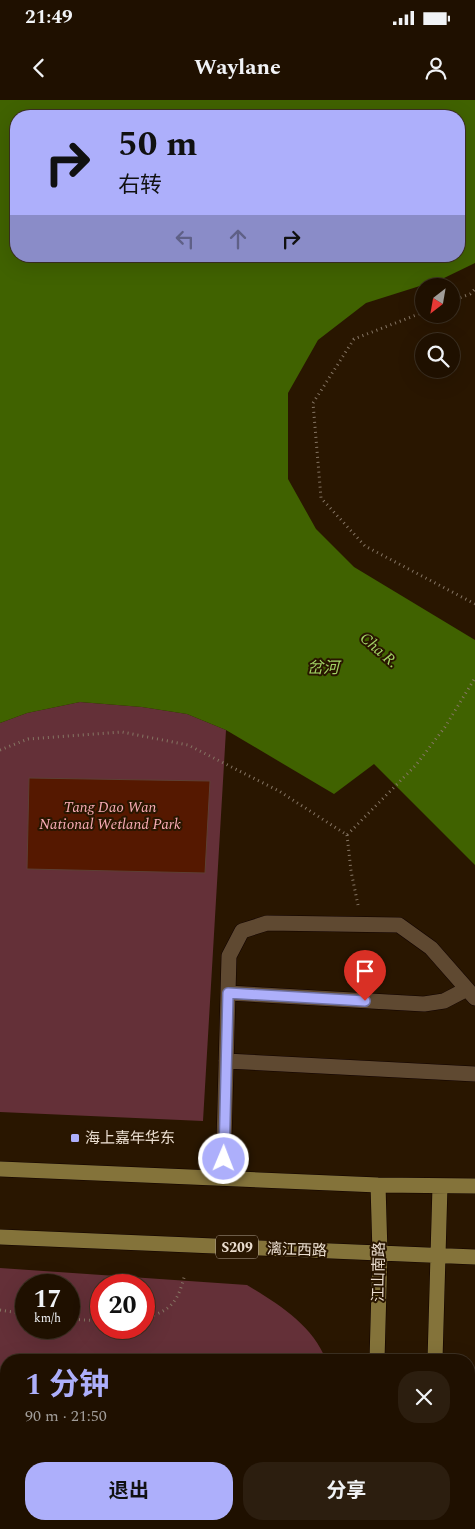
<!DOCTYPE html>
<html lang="zh">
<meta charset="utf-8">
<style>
:root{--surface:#1f1000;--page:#2c1e0f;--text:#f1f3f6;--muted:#a19d99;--line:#3c3022;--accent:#adaffb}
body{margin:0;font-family:Spectral,"Noto Sans SC",serif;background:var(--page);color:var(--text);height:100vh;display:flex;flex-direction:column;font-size:19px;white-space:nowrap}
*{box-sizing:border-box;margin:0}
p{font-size:16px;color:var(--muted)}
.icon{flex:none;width:28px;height:28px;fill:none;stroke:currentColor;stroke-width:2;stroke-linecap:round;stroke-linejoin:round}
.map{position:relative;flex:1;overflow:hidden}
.drawer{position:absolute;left:0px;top:1254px;width:475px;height:176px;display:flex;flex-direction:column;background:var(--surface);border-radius:20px 20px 0 0;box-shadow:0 5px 20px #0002,0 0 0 1px var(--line)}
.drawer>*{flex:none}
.banner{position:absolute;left:10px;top:10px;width:455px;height:152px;border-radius:20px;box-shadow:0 5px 20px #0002,0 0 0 1px var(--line);background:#adaffb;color:#111;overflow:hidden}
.needle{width:32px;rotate:211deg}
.buttons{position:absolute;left:415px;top:178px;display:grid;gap:10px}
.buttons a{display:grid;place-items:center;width:45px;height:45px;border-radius:50%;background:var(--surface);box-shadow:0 5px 20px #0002,0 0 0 1px var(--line);font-size:25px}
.speed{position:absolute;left:15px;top:1174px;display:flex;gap:10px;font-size:25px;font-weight:700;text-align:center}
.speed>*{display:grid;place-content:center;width:65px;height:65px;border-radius:50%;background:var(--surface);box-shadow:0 5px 20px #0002,0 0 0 1px var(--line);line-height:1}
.speed small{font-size:12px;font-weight:400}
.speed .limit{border:8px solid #d22;background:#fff;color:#111}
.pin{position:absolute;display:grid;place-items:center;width:42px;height:42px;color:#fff;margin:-51px -21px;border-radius:50% 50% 50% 0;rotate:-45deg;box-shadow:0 0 5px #0007}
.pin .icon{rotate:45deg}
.me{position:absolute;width:55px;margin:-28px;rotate:1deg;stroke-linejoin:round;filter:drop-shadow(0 0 4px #0008)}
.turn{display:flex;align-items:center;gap:18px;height:105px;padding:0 25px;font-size:22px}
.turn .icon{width:65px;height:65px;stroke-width:2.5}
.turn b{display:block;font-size:35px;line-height:42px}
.lanes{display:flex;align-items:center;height:48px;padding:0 25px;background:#0003;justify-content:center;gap:25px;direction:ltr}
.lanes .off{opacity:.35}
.round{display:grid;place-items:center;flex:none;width:52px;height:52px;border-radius:20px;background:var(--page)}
.headline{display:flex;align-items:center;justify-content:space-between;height:85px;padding:0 25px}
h1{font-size:30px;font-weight:700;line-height:38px;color:var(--accent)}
.button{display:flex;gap:10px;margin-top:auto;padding:10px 25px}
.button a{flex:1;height:58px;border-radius:20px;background:var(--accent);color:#111;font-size:20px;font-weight:700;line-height:58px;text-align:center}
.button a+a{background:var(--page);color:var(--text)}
.status{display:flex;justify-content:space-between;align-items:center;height:35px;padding:0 25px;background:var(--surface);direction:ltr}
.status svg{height:14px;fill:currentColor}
header{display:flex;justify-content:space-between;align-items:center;height:65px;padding:0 25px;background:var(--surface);font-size:22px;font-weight:700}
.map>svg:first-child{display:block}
.green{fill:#643038;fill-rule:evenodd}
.water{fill:#406200;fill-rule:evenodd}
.building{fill:#551800;stroke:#5e3f34}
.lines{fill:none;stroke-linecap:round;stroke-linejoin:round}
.minor-casing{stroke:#100200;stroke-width:16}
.major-casing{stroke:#100200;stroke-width:16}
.path{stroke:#867664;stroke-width:3;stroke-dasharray:1 4;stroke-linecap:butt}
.minor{stroke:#5f4931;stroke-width:15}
.major{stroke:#84733a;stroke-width:15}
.route-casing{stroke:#7072a3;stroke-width:12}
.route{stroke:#adaffb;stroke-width:9}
.poi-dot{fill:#adaffb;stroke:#291600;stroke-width:2}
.labels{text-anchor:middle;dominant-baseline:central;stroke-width:4;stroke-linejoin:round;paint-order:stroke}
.shield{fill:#291600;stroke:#b1a292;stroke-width:1}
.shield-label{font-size:14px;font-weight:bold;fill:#ebded0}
.park-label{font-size:15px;font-style:italic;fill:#f8acb5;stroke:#291600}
.poi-label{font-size:15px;fill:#ebded0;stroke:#291600;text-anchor:start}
.street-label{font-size:15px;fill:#ebded0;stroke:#291600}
.water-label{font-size:16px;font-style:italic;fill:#a3d465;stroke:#291600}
</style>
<div class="status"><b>21:49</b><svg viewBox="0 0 49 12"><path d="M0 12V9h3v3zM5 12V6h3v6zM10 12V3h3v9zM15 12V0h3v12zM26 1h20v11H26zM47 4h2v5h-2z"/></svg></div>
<header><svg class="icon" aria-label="back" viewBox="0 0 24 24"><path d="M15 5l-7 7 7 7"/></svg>Waylane<svg class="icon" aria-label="person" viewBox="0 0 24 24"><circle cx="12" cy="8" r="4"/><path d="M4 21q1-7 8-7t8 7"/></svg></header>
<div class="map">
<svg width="475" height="1429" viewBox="0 0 475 1429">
<rect width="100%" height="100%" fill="#291600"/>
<!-- green -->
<path class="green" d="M80 602 142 607 187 614 226 630 203 1021 0 1012V623L27 613Z
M0 1168 247 1185C277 1203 313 1225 326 1260H6V1324H0ZM26 1185H69V1228H26ZM101 1185H144V1228H101Z
M104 1424H181V1429H104Z
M204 1424H333L332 1429H204Z"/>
<!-- water -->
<path class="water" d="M0 0H475V163L442 179 366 203 318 240 288 293V379L316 429 354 467 475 540V765L374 664 334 694 226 630 187 614 142 607 80 602 27 613 0 623ZM16 16H459V156H16Z"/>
<!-- building -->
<path class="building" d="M29 678 210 681 205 773 27 769Z
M0 1360H6V1424H51V1427L37 1429H0Z"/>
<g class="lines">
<defs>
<path id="minor" d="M228 893 424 904 444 901 467 889
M226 961 475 974
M223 1078 229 856 242 831 267 823 399 825 431 848 475 898
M0 1329H6
M190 1429V1424"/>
<path id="major" d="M0 1069 378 1085 475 1086
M0 1137 475 1157
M377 1260 380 1153 378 1085
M435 1260 440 1086
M372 1429V1424
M431 1429V1424"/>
</defs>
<!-- minor casing -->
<use href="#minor" class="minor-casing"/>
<!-- major casing -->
<use href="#major" class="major-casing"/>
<!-- path -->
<path class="path" d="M451 201 470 194 475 189
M424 212 354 239 313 303 321 398 365 446 475 504
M0 650 28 639 122 632 188 645 279 691 347 735 416 665 445 627 475 578
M347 735 351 771 358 805
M0 1210 26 1214
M144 1218C172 1211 178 1201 185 1174
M69 1219 101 1221"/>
<!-- minor -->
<use href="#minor" class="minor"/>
<!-- major -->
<use href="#major" class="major"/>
</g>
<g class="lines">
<defs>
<path id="route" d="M224 1059 228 893 365 901"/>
</defs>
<!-- route casing -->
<use href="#route" class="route-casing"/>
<!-- route -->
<use href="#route" class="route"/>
</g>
<!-- markers -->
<rect class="poi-dot" x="70" y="1033" width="10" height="10" rx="2.5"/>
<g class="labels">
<!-- shield labels -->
<rect class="shield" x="216" y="1135.5" width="42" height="23" rx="4"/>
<g class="shield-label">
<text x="237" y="1147">S209</text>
</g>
<!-- park labels -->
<g class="park-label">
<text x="110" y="707">Tang Dao Wan<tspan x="110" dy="17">National Wetland Park</tspan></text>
</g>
<!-- poi labels -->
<g class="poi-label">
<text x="85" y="1038">海上嘉年华东</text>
</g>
<!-- street labels -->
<g class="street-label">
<text transform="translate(297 1150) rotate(2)">漓江西路</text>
<text transform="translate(379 1172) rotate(-89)">江山南路</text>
</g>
<!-- water labels -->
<g class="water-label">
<text transform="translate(379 550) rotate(41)">Cha R.</text>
<text x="323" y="568">岔河</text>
</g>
</g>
</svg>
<div class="buttons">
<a><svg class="needle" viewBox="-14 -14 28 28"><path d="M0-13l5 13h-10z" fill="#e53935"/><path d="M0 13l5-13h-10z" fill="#a19d99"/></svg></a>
<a><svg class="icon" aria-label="search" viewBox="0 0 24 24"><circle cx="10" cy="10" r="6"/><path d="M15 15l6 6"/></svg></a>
</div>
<div class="speed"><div>17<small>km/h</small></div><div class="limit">20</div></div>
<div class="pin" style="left:365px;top:901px;background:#d93025"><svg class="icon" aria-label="arrive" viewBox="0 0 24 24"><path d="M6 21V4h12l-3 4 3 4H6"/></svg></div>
<svg class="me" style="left:224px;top:1059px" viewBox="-20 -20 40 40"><circle r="17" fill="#adaffb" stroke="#fff" stroke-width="3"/><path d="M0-11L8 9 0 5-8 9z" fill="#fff"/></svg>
<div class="banner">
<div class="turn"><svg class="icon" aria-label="right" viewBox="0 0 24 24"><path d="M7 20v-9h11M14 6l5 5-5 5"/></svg><div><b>50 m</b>右转</div></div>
<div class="lanes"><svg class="icon off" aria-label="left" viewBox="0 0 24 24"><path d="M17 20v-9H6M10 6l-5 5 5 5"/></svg><svg class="icon off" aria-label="ahead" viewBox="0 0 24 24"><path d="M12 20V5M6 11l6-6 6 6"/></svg><svg class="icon" aria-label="right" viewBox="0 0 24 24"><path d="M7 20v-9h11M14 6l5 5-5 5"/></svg></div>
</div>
<section class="drawer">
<div class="headline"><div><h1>1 分钟</h1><p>90 m · 21:50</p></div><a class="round"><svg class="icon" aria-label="close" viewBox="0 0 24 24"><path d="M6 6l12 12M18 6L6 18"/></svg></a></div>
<div class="button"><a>退出</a><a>分享</a></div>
</section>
</div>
